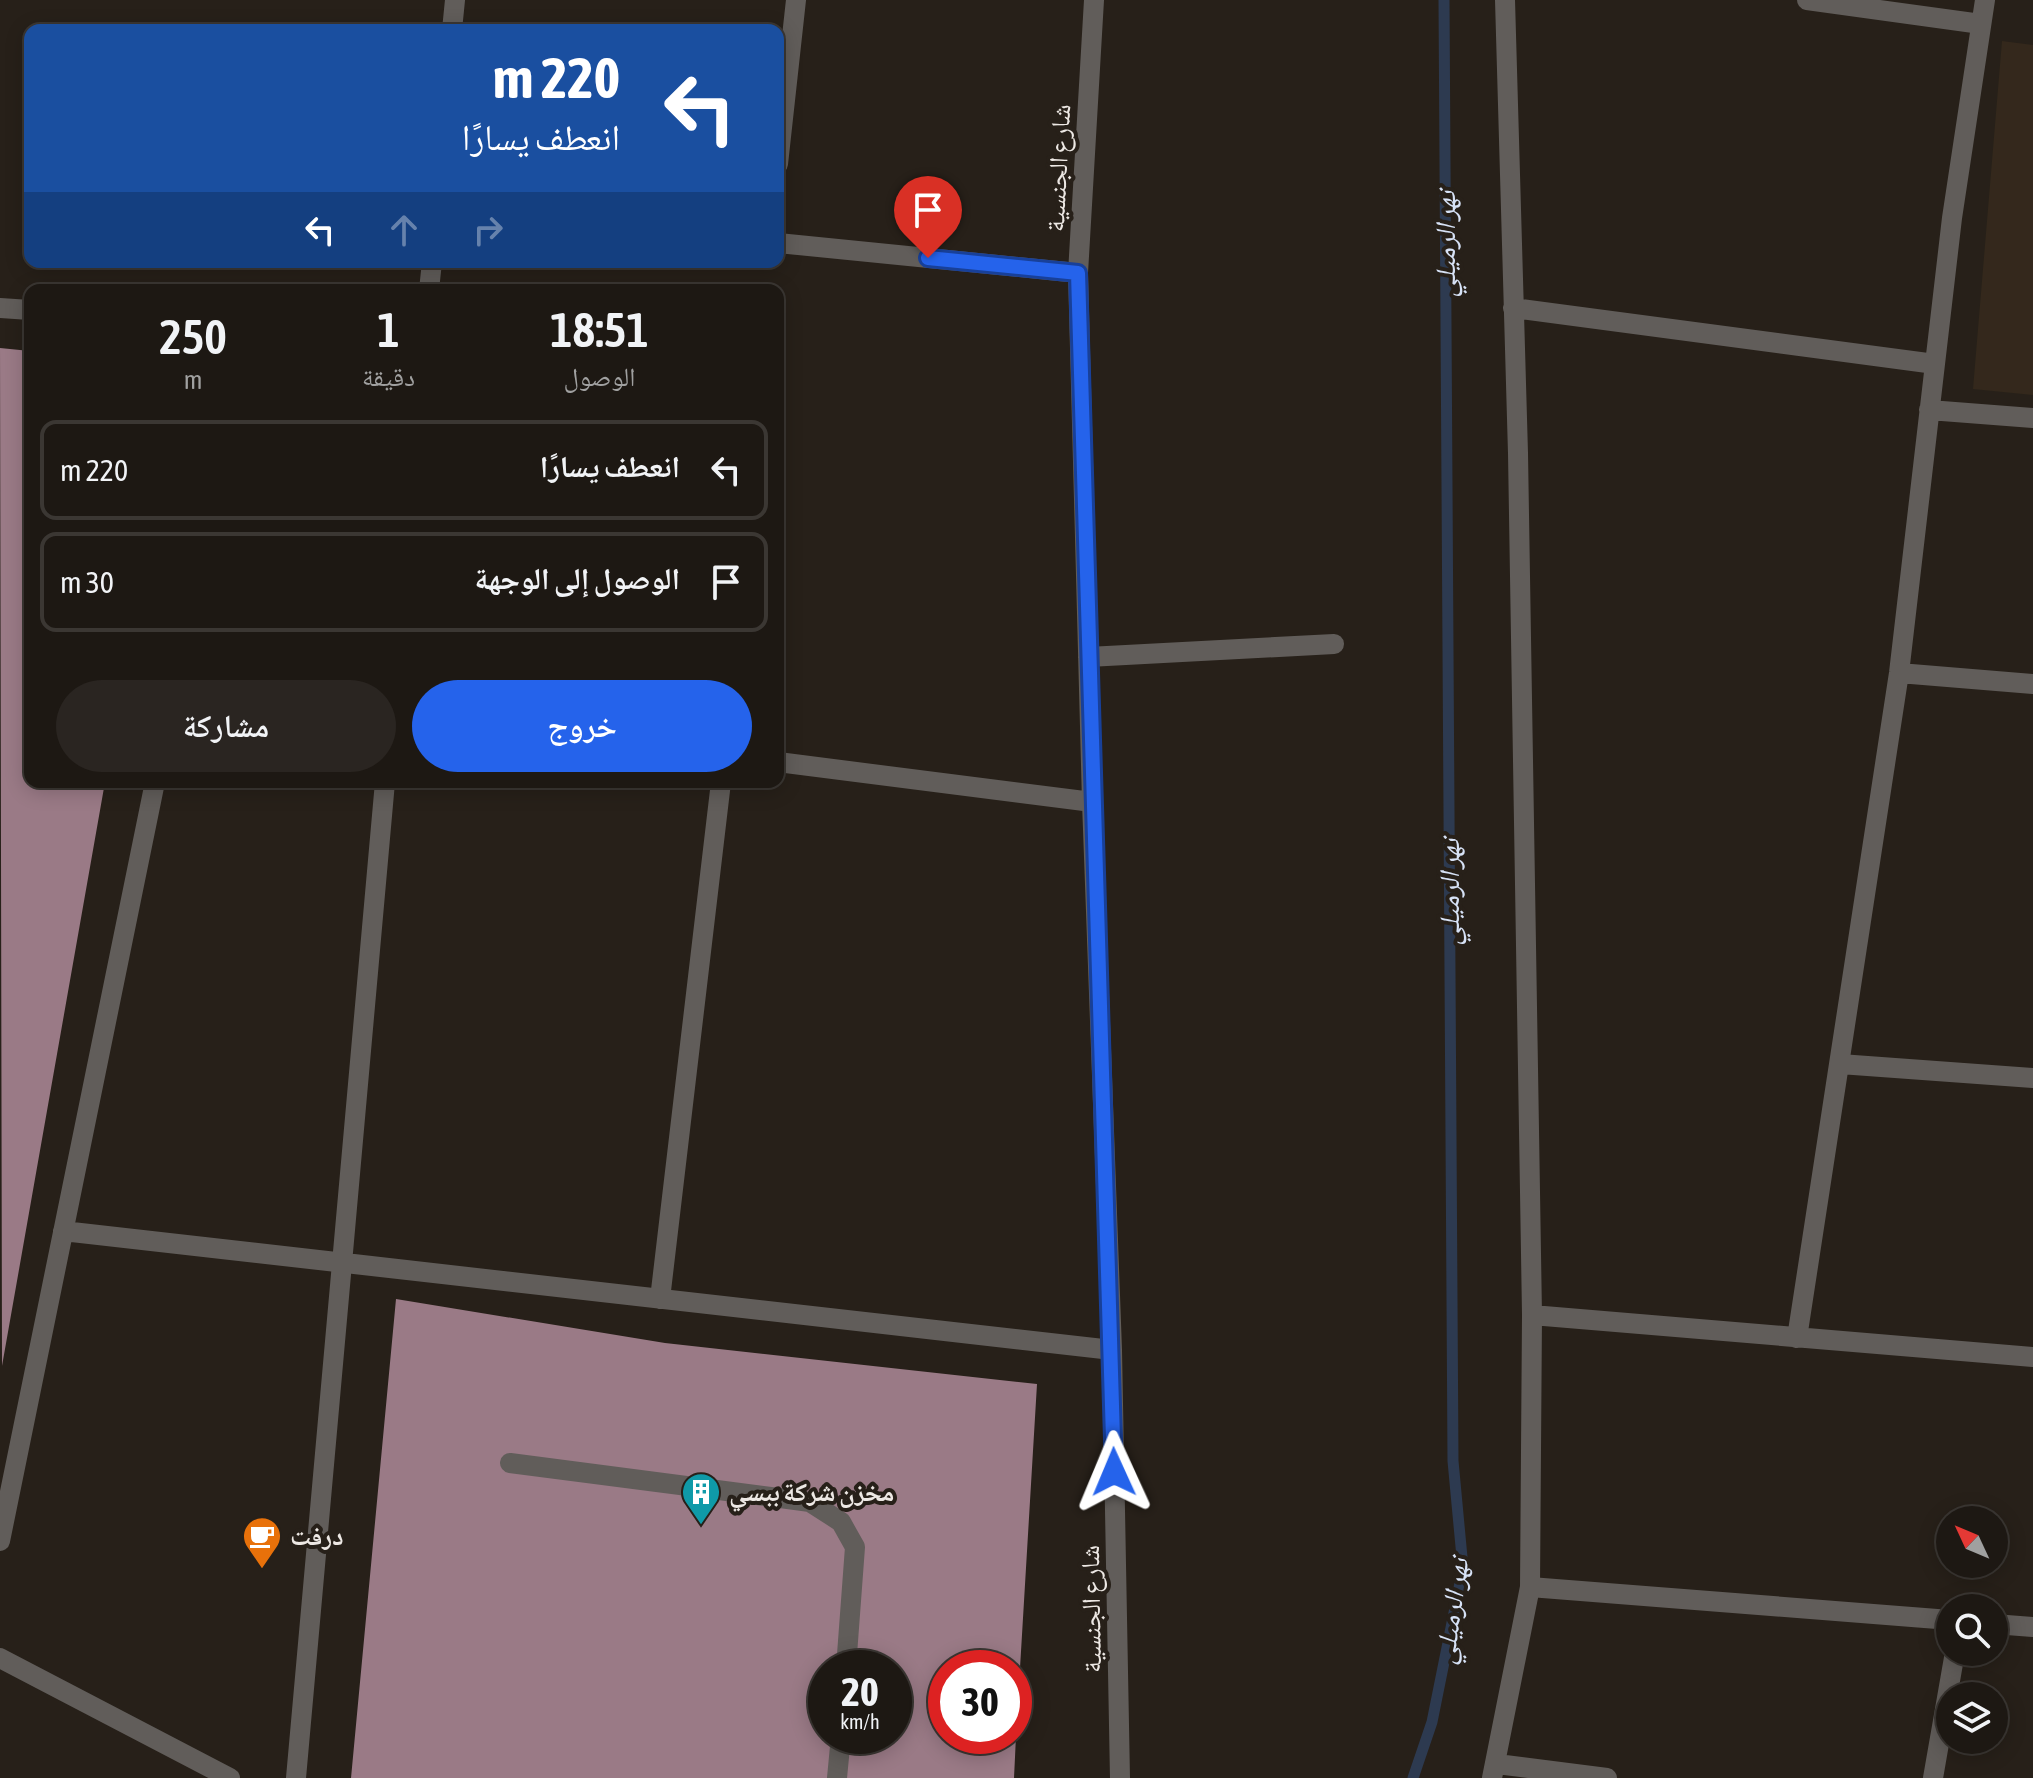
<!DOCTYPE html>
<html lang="ar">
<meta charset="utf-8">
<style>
:root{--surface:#1d1813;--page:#2a2521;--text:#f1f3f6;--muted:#a0a0a0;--line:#3b3733;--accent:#2563eb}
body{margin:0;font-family:"Asap Condensed","Noto Naskh Arabic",sans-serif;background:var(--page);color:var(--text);direction:rtl;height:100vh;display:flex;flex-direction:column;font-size:30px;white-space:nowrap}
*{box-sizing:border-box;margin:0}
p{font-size:26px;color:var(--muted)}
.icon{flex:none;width:44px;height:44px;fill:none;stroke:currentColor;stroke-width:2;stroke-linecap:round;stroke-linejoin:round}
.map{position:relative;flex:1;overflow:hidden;direction:ltr}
.drawer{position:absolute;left:24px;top:284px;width:760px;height:504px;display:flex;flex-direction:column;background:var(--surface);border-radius:16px;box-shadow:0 4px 20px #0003,0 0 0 2px var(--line);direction:rtl}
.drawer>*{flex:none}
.top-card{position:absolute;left:24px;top:24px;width:760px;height:244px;border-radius:16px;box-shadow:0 4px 20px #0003,0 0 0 2px var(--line);direction:rtl;background:#1a4fa0;color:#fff;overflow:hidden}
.needle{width:52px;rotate:314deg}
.fabs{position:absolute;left:1936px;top:1506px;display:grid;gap:16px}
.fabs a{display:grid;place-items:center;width:72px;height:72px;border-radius:50%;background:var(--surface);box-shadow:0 4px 20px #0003,0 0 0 2px var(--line);font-size:40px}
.speed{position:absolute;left:808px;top:1650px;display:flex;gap:16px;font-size:40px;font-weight:700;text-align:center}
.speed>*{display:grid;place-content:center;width:104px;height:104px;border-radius:50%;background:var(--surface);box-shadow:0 4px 20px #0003,0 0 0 2px var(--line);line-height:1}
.speed small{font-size:20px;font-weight:400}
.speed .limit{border:12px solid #d22;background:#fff;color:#111}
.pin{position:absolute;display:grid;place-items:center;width:68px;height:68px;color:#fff;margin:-82px -34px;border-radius:50% 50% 50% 0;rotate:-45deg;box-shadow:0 0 8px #0007}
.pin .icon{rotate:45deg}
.me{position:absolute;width:88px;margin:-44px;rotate:359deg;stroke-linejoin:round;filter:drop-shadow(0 0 6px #0008)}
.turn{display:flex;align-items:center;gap:28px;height:168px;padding:0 32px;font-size:36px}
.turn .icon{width:104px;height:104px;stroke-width:2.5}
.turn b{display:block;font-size:56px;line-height:68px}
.lanes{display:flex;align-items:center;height:76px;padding:0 32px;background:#0003;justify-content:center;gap:40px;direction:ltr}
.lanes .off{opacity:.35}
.eta{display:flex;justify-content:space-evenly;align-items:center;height:136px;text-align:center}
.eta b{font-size:48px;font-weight:600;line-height:56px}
.button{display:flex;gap:16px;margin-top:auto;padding:16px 32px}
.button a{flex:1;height:92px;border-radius:48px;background:var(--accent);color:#fff;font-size:32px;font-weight:600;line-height:92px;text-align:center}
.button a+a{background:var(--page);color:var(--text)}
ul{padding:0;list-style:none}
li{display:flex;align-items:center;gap:24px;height:100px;margin:0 16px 12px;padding:0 16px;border:4px solid var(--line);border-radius:16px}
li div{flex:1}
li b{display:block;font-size:30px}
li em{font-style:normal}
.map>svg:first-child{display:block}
.built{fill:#34281c}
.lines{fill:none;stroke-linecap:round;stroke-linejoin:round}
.stream{stroke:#2d3a50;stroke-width:11}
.building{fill:#9a7a86;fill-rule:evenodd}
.minor{stroke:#615d5a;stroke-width:20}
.route-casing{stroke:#184099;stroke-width:20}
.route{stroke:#2563eb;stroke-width:14}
.labels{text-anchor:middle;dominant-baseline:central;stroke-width:8;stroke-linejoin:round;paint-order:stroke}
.street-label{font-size:26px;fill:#ede8e4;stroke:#272019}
.poi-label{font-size:26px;font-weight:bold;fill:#ede8e4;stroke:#272019;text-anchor:start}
.water-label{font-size:28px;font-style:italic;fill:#d7e2f6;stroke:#272019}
</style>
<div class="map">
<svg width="2033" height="1778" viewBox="0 0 2033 1778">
<rect width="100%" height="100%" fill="#272019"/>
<!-- built -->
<path class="built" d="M2002 41 2033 45V395L1973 389Z"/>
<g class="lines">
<!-- stream -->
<path class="stream" d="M1413 1778 1432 1722 1463 1568 1453 1461 1444 0"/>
</g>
<!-- building -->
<path class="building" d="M0 348 30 351V782H105L2 1366Z
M396 1299 665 1343 1037 1384 1016 1735 1014 1668H946V1736H1016L1014 1778H351ZM826 1668H894V1736H826Z"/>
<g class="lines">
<!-- minor -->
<path class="minor" d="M1094 0 1078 273 1092 802 1112 1350 1120 1778
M1807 0 1981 24
M452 30 455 0
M778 164 796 0
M778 243 1078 273
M429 290 432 262
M0 308 30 310
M1513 308 1935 364
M1929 410 2033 418
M1088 657 1334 644
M1899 673 2033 684
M778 762 1092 802
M1840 1064 2033 1078
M63 1231 1112 1350
M660 1299 721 782
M1532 1315 2033 1357
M1797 1338 1899 673 1952 218 1985 0
M510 1463 810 1502 841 1522 855 1547 846 1668
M0 1541 155 782
M1530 1587 1950 1620
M1994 1624 2033 1627
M0 1658 230 1778
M1497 1764 1607 1778
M296 1778 385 782
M837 1778 841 1736
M1492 1778 1530 1587 1532 1315 1518 453 1505 0
M1933 1778 1955 1652"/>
</g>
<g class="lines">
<defs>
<path id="route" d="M928 258 1078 273 1114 1472"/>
</defs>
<!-- route casing -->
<use href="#route" class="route-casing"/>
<!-- route -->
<use href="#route" class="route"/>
</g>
<!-- icons -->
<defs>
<symbol id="building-pin" viewBox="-11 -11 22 30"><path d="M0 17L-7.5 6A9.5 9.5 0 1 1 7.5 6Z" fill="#0f9aa8" stroke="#272019"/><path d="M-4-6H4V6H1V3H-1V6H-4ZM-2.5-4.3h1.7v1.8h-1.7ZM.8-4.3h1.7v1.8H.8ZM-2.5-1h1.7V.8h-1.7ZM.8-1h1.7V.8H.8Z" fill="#fff"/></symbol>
<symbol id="cafe-pin" viewBox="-11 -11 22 30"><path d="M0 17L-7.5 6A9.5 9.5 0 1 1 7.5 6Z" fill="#e8710a" stroke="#272019"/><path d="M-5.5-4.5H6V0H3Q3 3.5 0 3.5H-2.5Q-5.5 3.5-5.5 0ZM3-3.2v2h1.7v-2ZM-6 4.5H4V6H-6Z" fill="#fff"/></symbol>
</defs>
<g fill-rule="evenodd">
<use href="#building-pin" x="679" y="1470" width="44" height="60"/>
<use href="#cafe-pin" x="240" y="1514" width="44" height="60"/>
</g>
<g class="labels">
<!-- street labels -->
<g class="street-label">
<text transform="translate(1058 168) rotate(-87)">شارع الجنسية</text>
<text transform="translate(1091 1609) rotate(-91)">شارع الجنسية</text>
</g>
<!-- poi labels -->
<g class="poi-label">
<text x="729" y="1492">مخزن شركة ببسي</text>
<text x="290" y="1536">درفت</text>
</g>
<!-- water labels -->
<g class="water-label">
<text transform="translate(1445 244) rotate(-90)">نهر الرميلي</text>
<text transform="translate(1449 892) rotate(-90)">نهر الرميلي</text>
<text transform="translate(1451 1611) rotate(-82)">نهر الرميلي</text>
</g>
</g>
</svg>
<div class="fabs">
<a><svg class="needle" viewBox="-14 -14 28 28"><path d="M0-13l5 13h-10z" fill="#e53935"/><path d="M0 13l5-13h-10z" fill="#a0a0a0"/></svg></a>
<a><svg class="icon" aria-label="search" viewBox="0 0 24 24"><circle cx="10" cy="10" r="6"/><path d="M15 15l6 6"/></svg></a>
<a><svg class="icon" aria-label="layers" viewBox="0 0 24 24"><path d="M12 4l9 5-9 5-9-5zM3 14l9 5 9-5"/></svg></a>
</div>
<div class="speed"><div>20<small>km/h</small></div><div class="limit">30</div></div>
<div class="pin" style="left:928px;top:258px;background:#d93025"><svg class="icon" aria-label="arrive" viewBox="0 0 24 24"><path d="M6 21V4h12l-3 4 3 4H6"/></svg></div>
<svg class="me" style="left:1114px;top:1472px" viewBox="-20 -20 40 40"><path d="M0-17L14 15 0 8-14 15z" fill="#2563eb" stroke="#fff" stroke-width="4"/></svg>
<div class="top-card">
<div class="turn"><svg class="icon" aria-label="left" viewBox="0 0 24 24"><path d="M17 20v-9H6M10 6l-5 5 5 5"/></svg><div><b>220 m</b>انعطف يسارًا</div></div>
<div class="lanes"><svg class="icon" aria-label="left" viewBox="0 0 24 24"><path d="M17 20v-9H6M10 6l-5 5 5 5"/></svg><svg class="icon off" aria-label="ahead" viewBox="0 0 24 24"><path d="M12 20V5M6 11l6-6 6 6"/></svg><svg class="icon off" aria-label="right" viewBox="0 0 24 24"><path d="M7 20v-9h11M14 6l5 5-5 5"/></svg></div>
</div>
<section class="drawer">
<div class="eta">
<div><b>18:51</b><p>الوصول</p></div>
<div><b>1</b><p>دقيقة</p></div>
<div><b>250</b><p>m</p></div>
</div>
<ul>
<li><svg class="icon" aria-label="left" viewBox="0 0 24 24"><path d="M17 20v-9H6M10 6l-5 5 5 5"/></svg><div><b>انعطف يسارًا</b></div><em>220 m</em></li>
<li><svg class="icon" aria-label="arrive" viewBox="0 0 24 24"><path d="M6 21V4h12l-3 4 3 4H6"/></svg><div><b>الوصول إلى الوجهة</b></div><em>30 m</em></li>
</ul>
<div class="button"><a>خروج</a><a>مشاركة</a></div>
</section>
</div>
